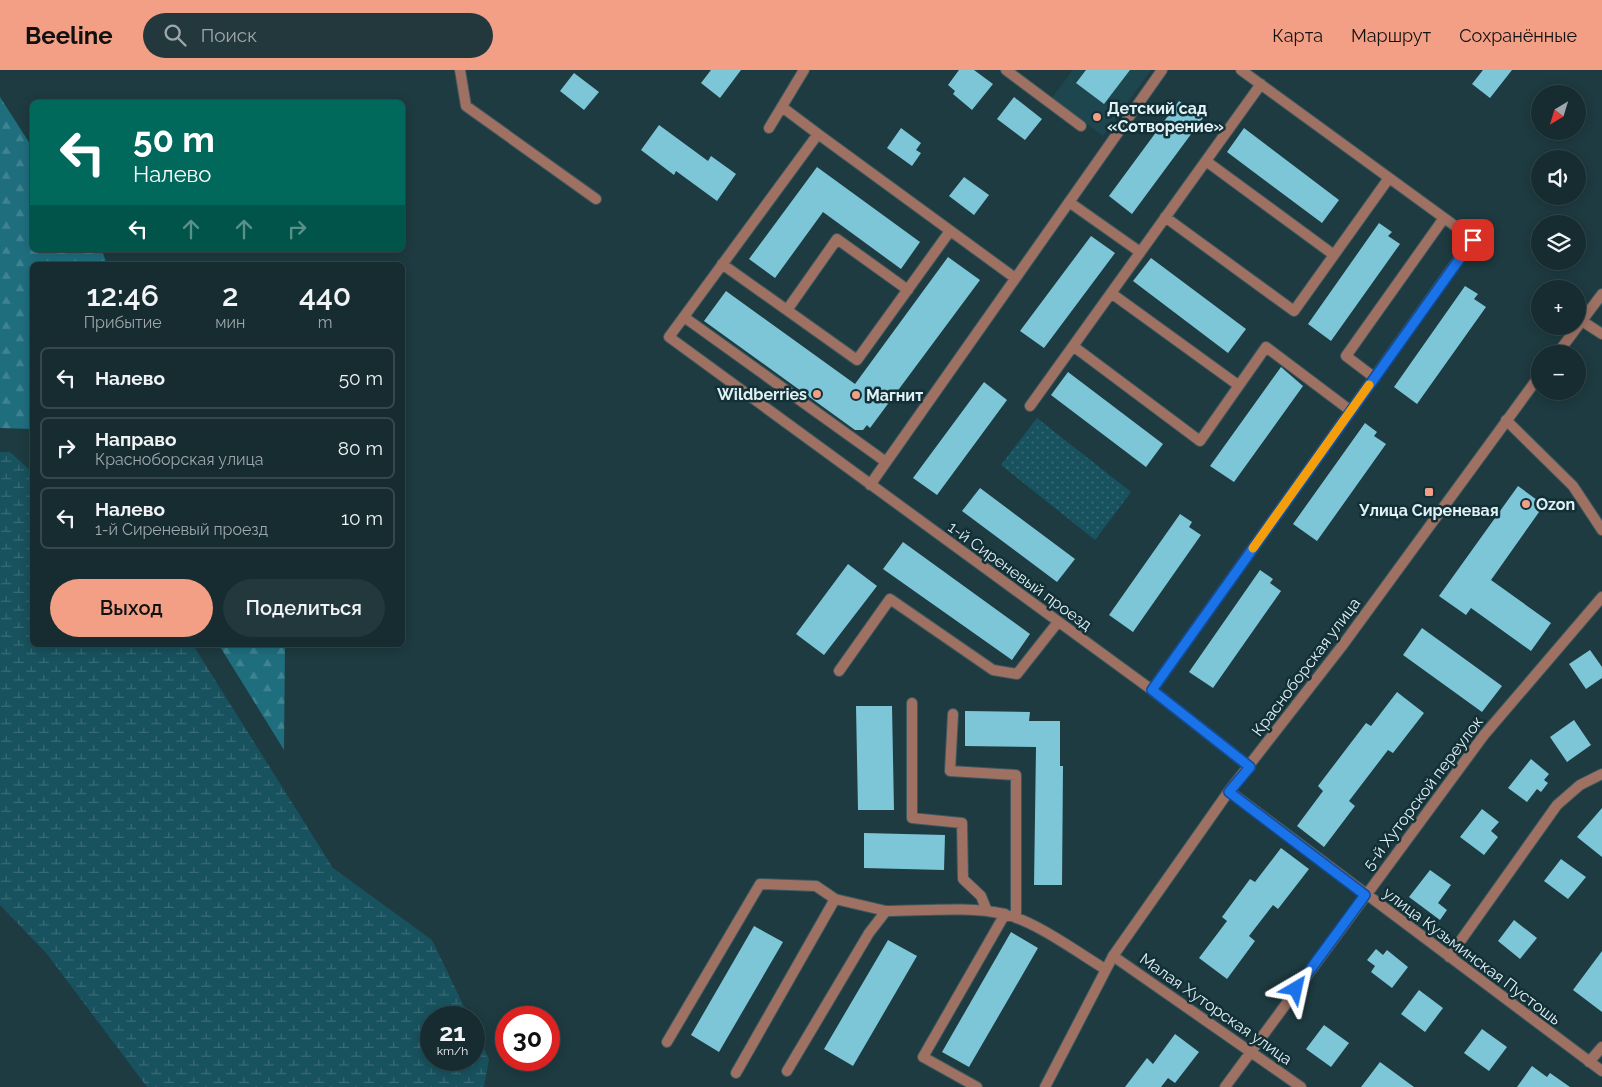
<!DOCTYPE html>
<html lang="ru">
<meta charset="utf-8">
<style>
:root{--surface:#162c31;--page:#23383d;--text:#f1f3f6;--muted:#9ea7ab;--line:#35484d;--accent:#f39f85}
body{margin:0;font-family:Raleway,sans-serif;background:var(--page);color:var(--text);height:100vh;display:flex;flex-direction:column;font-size:19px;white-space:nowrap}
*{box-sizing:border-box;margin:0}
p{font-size:16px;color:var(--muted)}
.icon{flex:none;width:28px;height:28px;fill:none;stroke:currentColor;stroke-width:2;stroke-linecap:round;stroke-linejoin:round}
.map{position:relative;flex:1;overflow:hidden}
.sheet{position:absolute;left:30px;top:192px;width:375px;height:385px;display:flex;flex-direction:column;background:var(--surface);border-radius:8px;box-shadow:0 2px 12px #0003,0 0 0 1px var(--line)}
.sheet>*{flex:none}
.banner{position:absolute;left:30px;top:30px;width:375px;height:152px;border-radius:8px;box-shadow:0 2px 12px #0003,0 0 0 1px var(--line);background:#00695c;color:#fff;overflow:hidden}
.needle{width:32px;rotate:218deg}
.controls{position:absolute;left:1531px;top:15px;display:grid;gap:10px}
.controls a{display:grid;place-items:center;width:55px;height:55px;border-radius:50%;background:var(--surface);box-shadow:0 2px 12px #0003,0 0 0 1px var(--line);font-size:25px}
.speed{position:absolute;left:420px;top:936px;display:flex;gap:10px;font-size:25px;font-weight:700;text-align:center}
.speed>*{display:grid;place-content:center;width:65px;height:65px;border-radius:50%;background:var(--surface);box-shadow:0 2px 12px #0003,0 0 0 1px var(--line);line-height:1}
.speed small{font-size:12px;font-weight:400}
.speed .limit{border:8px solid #d22;background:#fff;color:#111}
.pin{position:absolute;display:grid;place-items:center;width:42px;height:42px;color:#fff;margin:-21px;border-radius:10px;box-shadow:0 2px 8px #0006}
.me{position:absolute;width:55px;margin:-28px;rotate:36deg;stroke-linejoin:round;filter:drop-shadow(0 0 4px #0008)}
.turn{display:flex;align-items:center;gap:18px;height:105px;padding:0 20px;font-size:22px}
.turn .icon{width:65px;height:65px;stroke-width:2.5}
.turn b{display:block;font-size:35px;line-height:42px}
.lanes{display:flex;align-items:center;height:48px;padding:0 20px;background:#0003;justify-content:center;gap:25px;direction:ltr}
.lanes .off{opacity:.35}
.eta{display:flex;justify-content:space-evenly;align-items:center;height:85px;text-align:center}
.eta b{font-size:30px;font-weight:600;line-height:35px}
.button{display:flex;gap:10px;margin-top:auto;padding:10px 20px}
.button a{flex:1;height:58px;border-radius:30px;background:var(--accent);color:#111;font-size:20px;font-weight:600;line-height:58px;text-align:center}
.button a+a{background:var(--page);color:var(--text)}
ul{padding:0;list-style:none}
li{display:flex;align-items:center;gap:15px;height:62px;margin:0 10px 8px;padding:0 10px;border:2px solid var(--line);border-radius:8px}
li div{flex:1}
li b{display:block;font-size:19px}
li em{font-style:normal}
header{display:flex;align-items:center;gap:30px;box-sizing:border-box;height:70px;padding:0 25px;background:var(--accent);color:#111}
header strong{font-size:24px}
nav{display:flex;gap:28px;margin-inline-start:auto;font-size:18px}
.search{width:350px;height:45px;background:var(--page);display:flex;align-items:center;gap:12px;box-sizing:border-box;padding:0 18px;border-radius:28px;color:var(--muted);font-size:19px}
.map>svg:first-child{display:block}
.built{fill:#1e464f}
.grass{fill:url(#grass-dots)}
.forest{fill:url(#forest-firs)}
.wetland{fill:url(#wetland-marsh)}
.building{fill:#7cc6d7}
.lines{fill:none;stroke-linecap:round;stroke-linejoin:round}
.minor-casing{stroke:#3d585e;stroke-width:12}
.tertiary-casing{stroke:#3d585e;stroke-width:12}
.minor{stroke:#9e7163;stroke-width:10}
.tertiary{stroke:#9e7163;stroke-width:10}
.route-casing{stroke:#114b97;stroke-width:12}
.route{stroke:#1a73e8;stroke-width:9}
.slow{stroke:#f59e0b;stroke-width:9}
.poi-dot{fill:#f39f85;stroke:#133037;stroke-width:2}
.labels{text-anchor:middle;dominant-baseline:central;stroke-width:5;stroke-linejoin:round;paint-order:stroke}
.poi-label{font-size:16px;font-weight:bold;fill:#e0f1f5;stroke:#133037;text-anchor:start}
.street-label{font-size:16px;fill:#e0f1f5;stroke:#133037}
</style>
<header>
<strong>Beeline</strong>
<div class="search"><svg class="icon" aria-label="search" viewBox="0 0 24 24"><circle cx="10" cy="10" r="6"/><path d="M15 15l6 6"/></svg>Поиск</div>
<nav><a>Карта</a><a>Маршрут</a><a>Сохранённые</a></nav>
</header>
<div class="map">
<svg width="1602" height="1017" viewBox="0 0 1602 1017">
<defs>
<pattern id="grass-dots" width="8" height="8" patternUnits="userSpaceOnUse" patternTransform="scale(1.25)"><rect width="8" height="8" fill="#18525e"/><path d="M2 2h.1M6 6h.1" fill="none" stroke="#396b76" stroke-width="1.8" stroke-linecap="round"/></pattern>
<pattern id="forest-firs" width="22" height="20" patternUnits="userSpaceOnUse" patternTransform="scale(1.25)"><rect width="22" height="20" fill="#1f6e7e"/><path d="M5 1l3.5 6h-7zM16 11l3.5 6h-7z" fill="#3f8391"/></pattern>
<pattern id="wetland-marsh" width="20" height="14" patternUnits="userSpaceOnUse" patternTransform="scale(1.25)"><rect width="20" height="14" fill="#18525e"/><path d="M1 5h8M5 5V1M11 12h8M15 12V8" fill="none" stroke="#396b76"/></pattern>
</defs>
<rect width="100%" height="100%" fill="#1e3b41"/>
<!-- built -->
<path class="built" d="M1073 0H1151L1103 66 1052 28Z"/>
<!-- grass -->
<path class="grass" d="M1037 348 1131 422 1095 470 1001 395Z"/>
<!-- forest -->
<path class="forest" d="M0 27 32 77V180H102L107 195H32V359L0 358Z
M219 575H285L284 680Z"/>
<!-- wetland -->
<path class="wetland" d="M0 382H10L32 402V575H193L333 798 432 870 469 947 431 948V990H474V957L489 989 484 1017H147L47 884 0 835Z"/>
<!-- building -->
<path class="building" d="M711 0H741L720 28 701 13Z
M959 0H974L993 14 972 40 953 24 955 21 948 15Z
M1086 0H1130L1104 34 1076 13Z
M1483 0H1512L1490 28 1472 14Z
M574 3 599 22 584 40 560 21Z
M1014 27 1042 49 1025 70 997 49Z
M1179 31 1203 48 1132 144 1109 126Z
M659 55 708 91 711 86 736 104 717 131 676 101 674 105 641 80Z
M901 58 921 73 916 80 921 83 912 96 887 78Z
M1244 58 1339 130 1322 153 1227 82Z
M817 97 920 172 901 199 823 142 775 208 749 189Z
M964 107 989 125 974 145 949 126Z
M1379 153 1392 162 1388 166 1400 174 1331 271 1308 254Z
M1091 166 1115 183 1044 278 1020 261Z
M948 187 980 210 870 358 867 355 863 360H855L704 251 726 221 855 314Z
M1151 188 1246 259 1228 283 1133 211Z
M1465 216 1478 224 1474 229 1486 237 1417 334 1394 317Z
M1281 297 1303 316 1234 412 1210 396Z
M1068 302 1163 374 1146 397 1051 325Z
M984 312 1007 330 937 425 913 408Z
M1365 353 1377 362 1374 366 1386 374 1317 471 1293 454Z
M1518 416 1544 435 1491 510 1551 553 1531 581 1471 538 1466 545 1439 526Z
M980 418 1075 489 1057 512 962 441Z
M1180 444 1192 452 1189 457 1201 465 1133 562 1109 545Z
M903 472 1030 564 1012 590 883 499Z
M848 494 877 516 824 585 796 564Z
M1260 500 1273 509 1270 513 1281 521 1213 618 1189 602Z
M1422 558 1502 616 1482 642 1403 585Z
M1590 580 1602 597V608L1586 619 1569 594Z
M1397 622 1424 643 1393 683 1388 680 1349 731 1355 736 1324 777 1297 756 1323 721 1318 716 1366 653 1371 656Z
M856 636H892L894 740H858Z
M965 641 1030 642 1029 651H1060V696H1063L1062 815H1034L1036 677 965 676Z
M1574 650 1591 675 1567 692 1550 667Z
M1531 689 1549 704 1544 710 1548 713 1541 722 1537 719 1527 732 1508 718Z
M1602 738V787L1577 767Z
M1482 739 1499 752 1491 761 1498 767 1484 785 1460 767Z
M864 763 945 765 944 800 864 798Z
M1281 778 1309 799 1278 839 1273 835 1249 866 1255 871 1227 909 1199 888 1227 851 1222 847 1250 809 1255 812Z
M1561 789 1586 807 1568 829 1544 811Z
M1430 800 1451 815 1438 833 1447 840 1440 850 1409 827Z
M1514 850 1537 868 1520 889 1498 871Z
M754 856 783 872 719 982 691 965Z
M1011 862 1038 878 969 997 942 982Z
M888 870 917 886 853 996 824 979Z
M1376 879 1383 885 1387 880 1408 897 1392 918 1371 902 1375 896 1367 890Z
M1602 881V942L1573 920Z
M1419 920 1443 938 1425 962 1401 944Z
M1324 955 1349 973 1331 997 1306 979Z
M1482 959 1507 977 1489 1001 1464 983Z
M1175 964 1199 982 1175 1013 1168 1008 1161 1017H1125L1147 988 1153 994Z
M1380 992 1414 1017H1361Z
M1532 996 1547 1007 1550 1003 1570 1017H1517Z"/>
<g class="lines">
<defs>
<path id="minor" d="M460 0 466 36 596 129
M1006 0 1081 56
M782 37 818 64
M769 58 804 0
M1206 91 1334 185
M1069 132 1140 182
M1165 147 1294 241 1389 108
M722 194 857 290 950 161
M1015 208 818 64 669 267 1152 620 1250 697
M1111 223 1238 315
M787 240 837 169 908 220
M684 247 886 392
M1582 251 1602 264
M1073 276 1200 371 1266 277 1351 341
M1375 308 1346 286 1444 148
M1030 336 1261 14
M1506 350 1573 416 1602 460
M870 415 1162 0
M839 601 890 529 993 600 1017 604 1058 552
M1152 620 1473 169 1241 0
M912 633V748L962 753 963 809 981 826 987 841 1005 844 923 987 977 1017
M953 644 950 701 1016 705V848
M1229 721 1602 1001
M1113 886 1301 1017
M1449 887 1557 735 1580 715 1602 704
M667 972 760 814 816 816 835 829
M1589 992 1602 977
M787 1001 869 863 886 841C921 841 971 836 1004 844 1035 851 1077 882 1105 899
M736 1003 835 829 886 841
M1225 1017 1484 665 1602 527"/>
<path id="tertiary" d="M1557 284 1602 224
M1045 1017 1113 886 1229 721 1342 576 1540 305"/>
</defs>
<!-- minor casing -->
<use href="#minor" class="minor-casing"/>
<!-- tertiary casing -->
<use href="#tertiary" class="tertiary-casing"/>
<!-- minor -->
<use href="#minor" class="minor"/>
<!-- tertiary -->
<use href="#tertiary" class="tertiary"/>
</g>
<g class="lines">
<defs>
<path id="route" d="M1296 919 1365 825 1229 722 1250 697 1152 620 1473 170"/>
</defs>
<!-- route casing -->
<use href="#route" class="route-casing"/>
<!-- route -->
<use href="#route" class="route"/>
<!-- slow -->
<path class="slow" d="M1253 478 1369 315"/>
</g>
<!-- markers -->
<g class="poi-dot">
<circle cx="1097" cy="47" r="5"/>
<circle cx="817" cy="324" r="5"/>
<circle cx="856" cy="325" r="5"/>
<rect x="1424" y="417" width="10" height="10" rx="2.5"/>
<circle cx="1526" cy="434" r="5"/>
</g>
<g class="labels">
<!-- poi labels -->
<g class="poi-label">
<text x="1107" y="38">Детский сад<tspan x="1107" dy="18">«Сотворение»</tspan></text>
<text x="807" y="324" text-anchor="end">Wildberries</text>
<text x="866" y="325">Магнит</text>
<text x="1536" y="434">Ozon</text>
<text x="1429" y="440" text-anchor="middle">Улица Сиреневая</text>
</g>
<!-- street labels -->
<g class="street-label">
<text transform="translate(1020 506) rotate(36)">1-й Сиреневый проезд</text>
<text transform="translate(1306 597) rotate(-53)">Красноборская улица</text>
<text transform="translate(1423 723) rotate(-53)">5-й Хуторской переулок</text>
<text transform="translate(1472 886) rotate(37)">улица Кузьминская Пустошь</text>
<text transform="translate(1216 939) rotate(35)">Малая Хуторская улица</text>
</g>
</g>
</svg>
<div class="controls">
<a><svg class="needle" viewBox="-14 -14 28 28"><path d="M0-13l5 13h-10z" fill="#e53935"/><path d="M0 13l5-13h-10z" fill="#9ea7ab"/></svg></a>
<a><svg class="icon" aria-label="sound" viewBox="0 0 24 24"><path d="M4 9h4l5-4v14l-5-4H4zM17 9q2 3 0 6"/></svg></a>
<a><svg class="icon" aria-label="layers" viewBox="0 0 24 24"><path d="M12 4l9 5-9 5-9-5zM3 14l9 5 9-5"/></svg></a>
<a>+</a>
<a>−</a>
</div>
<div class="speed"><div>21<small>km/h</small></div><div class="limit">30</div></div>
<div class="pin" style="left:1473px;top:170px;background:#d93025"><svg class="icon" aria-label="arrive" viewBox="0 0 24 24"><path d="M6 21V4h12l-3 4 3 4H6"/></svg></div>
<svg class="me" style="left:1296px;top:919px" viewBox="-20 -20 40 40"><path d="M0-17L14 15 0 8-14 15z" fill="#1a73e8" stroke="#fff" stroke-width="4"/></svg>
<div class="banner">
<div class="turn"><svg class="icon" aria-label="left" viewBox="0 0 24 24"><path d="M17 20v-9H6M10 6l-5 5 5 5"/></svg><div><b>50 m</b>Налево</div></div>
<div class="lanes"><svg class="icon" aria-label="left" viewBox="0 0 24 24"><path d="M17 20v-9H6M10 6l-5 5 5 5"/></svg><svg class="icon off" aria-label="ahead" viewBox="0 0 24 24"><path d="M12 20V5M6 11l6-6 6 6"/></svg><svg class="icon off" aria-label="ahead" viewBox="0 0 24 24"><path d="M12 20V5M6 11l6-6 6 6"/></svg><svg class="icon off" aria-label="right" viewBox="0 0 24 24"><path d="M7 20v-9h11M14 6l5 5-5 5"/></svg></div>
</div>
<section class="sheet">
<div class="eta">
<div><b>12:46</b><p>Прибытие</p></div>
<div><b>2</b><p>мин</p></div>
<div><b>440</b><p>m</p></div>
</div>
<ul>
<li><svg class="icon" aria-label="left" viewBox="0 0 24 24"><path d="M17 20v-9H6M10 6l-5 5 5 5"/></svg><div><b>Налево</b></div><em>50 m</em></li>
<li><svg class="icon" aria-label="right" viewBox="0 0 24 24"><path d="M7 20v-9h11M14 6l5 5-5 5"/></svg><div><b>Направо</b><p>Красноборская улица</p></div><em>80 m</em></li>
<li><svg class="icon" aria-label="left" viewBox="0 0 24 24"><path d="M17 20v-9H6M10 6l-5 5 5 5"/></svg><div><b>Налево</b><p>1-й Сиреневый проезд</p></div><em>10 m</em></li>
</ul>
<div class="button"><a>Выход</a><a>Поделиться</a></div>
</section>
</div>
